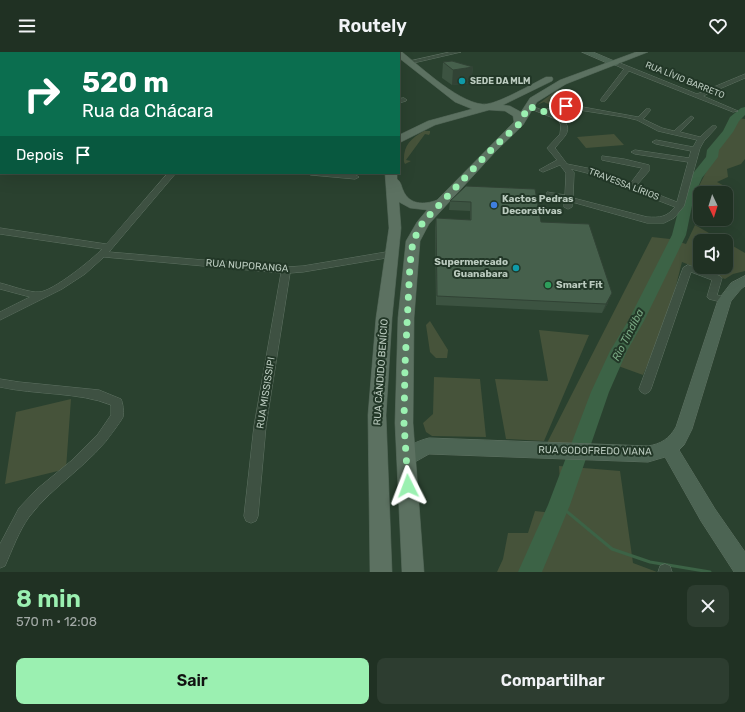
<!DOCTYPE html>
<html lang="pt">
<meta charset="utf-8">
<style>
:root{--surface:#203123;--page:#2d3d30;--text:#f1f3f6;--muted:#a2a9a6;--line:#3d4c41;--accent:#9bf0b1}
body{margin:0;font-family:Rubik,sans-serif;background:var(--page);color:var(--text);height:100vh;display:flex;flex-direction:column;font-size:15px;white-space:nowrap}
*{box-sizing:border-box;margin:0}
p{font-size:13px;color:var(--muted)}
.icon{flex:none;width:22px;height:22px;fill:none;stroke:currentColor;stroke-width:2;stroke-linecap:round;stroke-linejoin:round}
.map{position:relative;height:520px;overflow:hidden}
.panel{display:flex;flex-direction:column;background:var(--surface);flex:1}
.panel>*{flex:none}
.banner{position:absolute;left:0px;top:0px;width:400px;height:122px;box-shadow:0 4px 16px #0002,0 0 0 1px var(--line);background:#0b6e4f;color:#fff;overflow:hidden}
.needle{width:26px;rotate:176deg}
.tools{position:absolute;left:693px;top:134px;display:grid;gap:8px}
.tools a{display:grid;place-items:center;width:40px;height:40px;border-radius:8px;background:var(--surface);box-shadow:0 4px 16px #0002,0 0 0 1px var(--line);font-size:20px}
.pin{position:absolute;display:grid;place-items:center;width:34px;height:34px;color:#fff;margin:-17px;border:2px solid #fff;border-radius:50%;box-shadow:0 1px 4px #0007}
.me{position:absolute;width:44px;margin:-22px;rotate:357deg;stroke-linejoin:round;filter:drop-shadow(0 0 3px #0008)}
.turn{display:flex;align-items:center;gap:14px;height:84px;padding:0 16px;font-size:18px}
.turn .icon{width:52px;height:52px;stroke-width:2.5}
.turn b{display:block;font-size:28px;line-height:34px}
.then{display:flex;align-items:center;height:38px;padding:0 16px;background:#0003;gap:8px;font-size:15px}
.round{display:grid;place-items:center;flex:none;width:42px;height:42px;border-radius:8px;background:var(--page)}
.overview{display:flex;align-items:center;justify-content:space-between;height:68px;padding:0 16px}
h1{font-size:24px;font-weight:600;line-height:30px;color:var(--accent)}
.action{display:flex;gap:8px;margin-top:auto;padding:8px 16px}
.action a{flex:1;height:46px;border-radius:8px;background:var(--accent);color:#111;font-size:16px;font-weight:600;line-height:46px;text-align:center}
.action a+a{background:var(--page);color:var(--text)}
header{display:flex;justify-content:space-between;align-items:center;height:52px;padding:0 16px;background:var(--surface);font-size:18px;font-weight:600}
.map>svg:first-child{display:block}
.green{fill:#46533a}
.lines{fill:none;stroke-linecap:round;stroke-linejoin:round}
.stream{stroke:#3c6346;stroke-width:3}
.river{fill:#3c6346;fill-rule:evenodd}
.street-casing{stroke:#5f7263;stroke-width:1}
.secondary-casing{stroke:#5f7263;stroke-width:1}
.primary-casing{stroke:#4a5e4f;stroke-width:1}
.street{fill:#3e5142;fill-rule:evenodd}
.secondary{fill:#4c6453;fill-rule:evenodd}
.primary{fill:#5c7161;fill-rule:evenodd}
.wall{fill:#3c5341}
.shaded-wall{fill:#314335}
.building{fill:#46604c;stroke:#314335}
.route{stroke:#9bf0b1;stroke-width:7;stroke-dasharray:0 12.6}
.culture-dot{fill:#0f9aa8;stroke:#223727;stroke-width:1.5}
.shop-dot{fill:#3f7fe0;stroke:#223727;stroke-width:1.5}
.leisure-dot{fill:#2e9e5b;stroke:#223727;stroke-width:1.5}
.labels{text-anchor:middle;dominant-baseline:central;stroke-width:4;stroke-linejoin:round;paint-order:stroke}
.far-street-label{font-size:9px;fill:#bbcbbf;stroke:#223727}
.far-poi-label{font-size:9px;font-weight:bold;fill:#bbcbbf;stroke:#223727;text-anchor:start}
.poi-label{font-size:10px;font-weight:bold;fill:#bbcbbf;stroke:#223727;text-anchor:start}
.street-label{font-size:10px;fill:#bbcbbf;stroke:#223727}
.water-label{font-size:11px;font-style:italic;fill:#78a782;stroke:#223727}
</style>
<header><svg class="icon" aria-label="menu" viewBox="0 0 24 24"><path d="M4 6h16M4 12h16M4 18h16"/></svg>Routely<svg class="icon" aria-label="heart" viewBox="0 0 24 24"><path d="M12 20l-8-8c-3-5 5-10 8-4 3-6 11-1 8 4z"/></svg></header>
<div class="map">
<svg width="745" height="520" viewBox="0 0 745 520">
<rect width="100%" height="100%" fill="#2a412f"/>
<!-- green -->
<path class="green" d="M557 38 575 46C563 50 555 56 544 50L537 53Z
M739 66 745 67V107L741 112 727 117 728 125 717 130 732 138 726 140 699 134 721 90 731 80 736 68Z
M424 79H430V81L429 83 425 82 406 108 411 109 405 112 404 110C403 94 410 87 424 79Z
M614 82 624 93 586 96 577 85Z
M695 173 723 189H700V215H726V190L745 201V219L733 222 725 227 682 210 668 265 643 323 610 311 574 392 547 391 652 185 670 187 686 192Z
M430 269 448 298 447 306H436L430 300 426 273Z
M539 278 589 283 544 389 506 387 495 327 548 329Z
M434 325 480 327 486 385 432 384 426 380 423 371 433 362Z
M71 347 66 417 5 432 16 360Z
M559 414 620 419 633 511 657 520H497L503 507 508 481H528L535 459 562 462Z"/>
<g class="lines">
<!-- stream -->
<path class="stream" d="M559 453 612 497 650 510 710 520"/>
<!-- river -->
<path class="river" d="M745 55V63L739 69 733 80 719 98 718 105 702 126 694 144 686 183 644 269 627 299 609 340 570 453 542 520H518L548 453 591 340 610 299 628 269 672 183 682 144 690 125 706 105 707 98 723 79 730 65 741 56Z"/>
<defs>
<path id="street" d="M4 0H13L3 1Z
M450 0H461L409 12 406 10Z
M615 9 697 42 745 22V26L703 44 738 59 733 60 629 19 605 49H601V47L624 17 613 12 612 11Z
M404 46 407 48 406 49 399 51V47Z
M566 52 638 65 646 57H650V59L643 67 662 76 674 79 691 64 694 66 680 80 700 85 712 74H716V76L704 89 700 96 684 154 674 166 664 171H647L572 150V155L568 157 564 155V148L547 144V140L565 143 566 121 560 113 543 120 539 118 557 108 547 96 560 82 561 73 558 68 526 55 529 53 542 58ZM566 56 624 65 637 68 658 79 697 88 693 95 656 88 652 90 656 92 691 99 689 106 635 98 631 100 635 102 688 110 677 150 636 134 649 119V113L624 107 602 104V108L642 116 630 132 592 117 567 112 555 96C558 92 562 88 565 84 574 71 558 64 549 60ZM571 117 587 121 675 155C667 165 660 166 647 165L573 146 574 121Z
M0 71H1V75H0Z
M0 99H1V103H0Z
M168 121H176L109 200 286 215 303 214 392 199 396 202 392 205 303 220 290 221 266 374 258 464 256 469 251 471 246 469 244 464 254 374 281 221 104 205 85 222 62 237 0 268V260L30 245 0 237V231C9 233 30 241 39 240 52 240 93 207 102 197L0 182V176L106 192Z
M307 121C319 121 350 118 359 125L355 127 311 123Z
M688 213 720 224 722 226 717 243 728 246 730 248 725 251 709 247 707 245 712 228 691 220 651 337 649 340 645 342 641 340 639 337 683 216Z
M0 327 19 330 99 338 121 347C123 351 124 360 123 365 121 369 117 374 115 377 92 412 54 432 29 465 19 479 12 498 5 514L0 516V492L19 456 37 437 71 409 98 382 111 363V353C80 340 35 343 0 335Z
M665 512 670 514 672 520H658L660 514Z"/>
<path id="secondary" d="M582 0H593L619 11 618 13H612Z
M745 224V234L741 237 731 249 692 377 684 393 679 398 715 457 745 500V520H734L701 469 665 405 648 410 429 402 406 415 400 413 397 407C403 395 417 389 429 386L648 394C661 392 669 387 676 375L718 248 731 231Z"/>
<path id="primary" d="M396 0H402C421 15 463 55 487 52 501 50 532 32 546 25H552L553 27 552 29 503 53 510 54 521 60 530 46 560 28 636 0H648L566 32 537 50 523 73 496 99 429 172 420 189 414 266 413 371 424 520H402L395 371 398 266 406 189 417 170 427 158 410 156 399 150 401 176 392 266 386 363 392 520H370L368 363 376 266 389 176 385 121H397V127C401 130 401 133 403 138 409 153 424 153 437 148L514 70 513 64 505 59 489 58 435 73 399 91V83L428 69 472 57 455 50 399 6V1Z"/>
</defs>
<!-- street casing -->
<use href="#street" class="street-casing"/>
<!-- secondary casing -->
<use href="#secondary" class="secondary-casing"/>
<!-- primary casing -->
<use href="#primary" class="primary-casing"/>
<!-- street -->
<use href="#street" class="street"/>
<!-- secondary -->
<use href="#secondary" class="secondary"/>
<!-- primary -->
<use href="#primary" class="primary"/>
</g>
<!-- wall -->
<path class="wall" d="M443 10 473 15 471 31 452 33 442 26Z
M466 134 541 170 608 251 602 261 436 253 435 176 436 166 470 168V159L449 158 450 149Z"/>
<!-- shaded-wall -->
<path class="shaded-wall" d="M473 15 471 31 452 33 453 18Z
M612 241 608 251 602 261 606 252Z"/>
<!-- building -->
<path class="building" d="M452 9 473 15 453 18 443 10Z
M466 134 535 137 541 170 589 172 612 241 606 252 437 244 436 166 471 168V150L450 149Z"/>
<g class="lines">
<!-- route -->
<path class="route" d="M408 434 404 371 405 313 410 212 413 189 423 170 492 97 519 72 529 54 542 60 566 54"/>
</g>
<!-- markers -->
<g class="culture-dot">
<circle cx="462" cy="29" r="4"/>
<circle cx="516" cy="216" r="4"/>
</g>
<circle class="shop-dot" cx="494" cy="153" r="4"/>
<circle class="leisure-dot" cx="548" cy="233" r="4"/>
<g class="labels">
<!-- far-street labels -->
<g class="far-street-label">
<text transform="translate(685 28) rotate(22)">RUA LÍVIO BARRETO</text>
<text transform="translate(624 132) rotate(21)">TRAVESSA LÍRIOS</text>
</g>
<!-- far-poi labels -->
<g class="far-poi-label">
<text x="470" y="29">SEDE DA MLM</text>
</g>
<!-- poi labels -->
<g class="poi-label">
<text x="502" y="147">Kactos Pedras<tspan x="502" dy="12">Decorativas</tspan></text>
<text x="508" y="210" text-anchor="end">Supermercado<tspan x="508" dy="12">Guanabara</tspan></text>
<text x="556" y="233">Smart Fit</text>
</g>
<!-- street labels -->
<g class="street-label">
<text transform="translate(247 214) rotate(4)">RUA NUPORANGA</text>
<text transform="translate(381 320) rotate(-86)">RUA CÂNDIDO BENÍCIO</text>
<text transform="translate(266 341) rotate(-81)">RUA MISSISSIPI</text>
<text transform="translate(595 399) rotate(1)">RUA GODOFREDO VIANA</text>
</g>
<!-- water labels -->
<g class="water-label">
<text transform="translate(628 283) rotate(-63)">Rio Tindiba</text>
</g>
</g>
</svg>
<div class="tools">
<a><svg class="needle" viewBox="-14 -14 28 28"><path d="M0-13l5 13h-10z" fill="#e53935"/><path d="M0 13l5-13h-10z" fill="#a2a9a6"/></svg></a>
<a><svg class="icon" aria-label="sound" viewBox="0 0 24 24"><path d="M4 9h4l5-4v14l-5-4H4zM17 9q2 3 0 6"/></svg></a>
</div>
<div class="pin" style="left:566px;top:54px;background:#d93025"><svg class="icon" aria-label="arrive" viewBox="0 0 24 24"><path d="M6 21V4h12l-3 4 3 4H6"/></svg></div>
<svg class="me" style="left:408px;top:434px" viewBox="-20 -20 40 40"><path d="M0-17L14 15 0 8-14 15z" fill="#9bf0b1" stroke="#fff" stroke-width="4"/></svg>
<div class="banner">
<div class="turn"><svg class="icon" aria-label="right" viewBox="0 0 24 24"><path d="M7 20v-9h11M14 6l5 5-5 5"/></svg><div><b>520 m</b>Rua da Chácara</div></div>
<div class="then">Depois<svg class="icon" aria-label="arrive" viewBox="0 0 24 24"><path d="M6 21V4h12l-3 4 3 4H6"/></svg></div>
</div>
</div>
<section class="panel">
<div class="overview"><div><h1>8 min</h1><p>570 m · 12:08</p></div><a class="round"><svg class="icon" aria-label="close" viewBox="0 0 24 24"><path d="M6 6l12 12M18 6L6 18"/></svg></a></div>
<div class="action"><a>Sair</a><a>Compartilhar</a></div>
</section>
